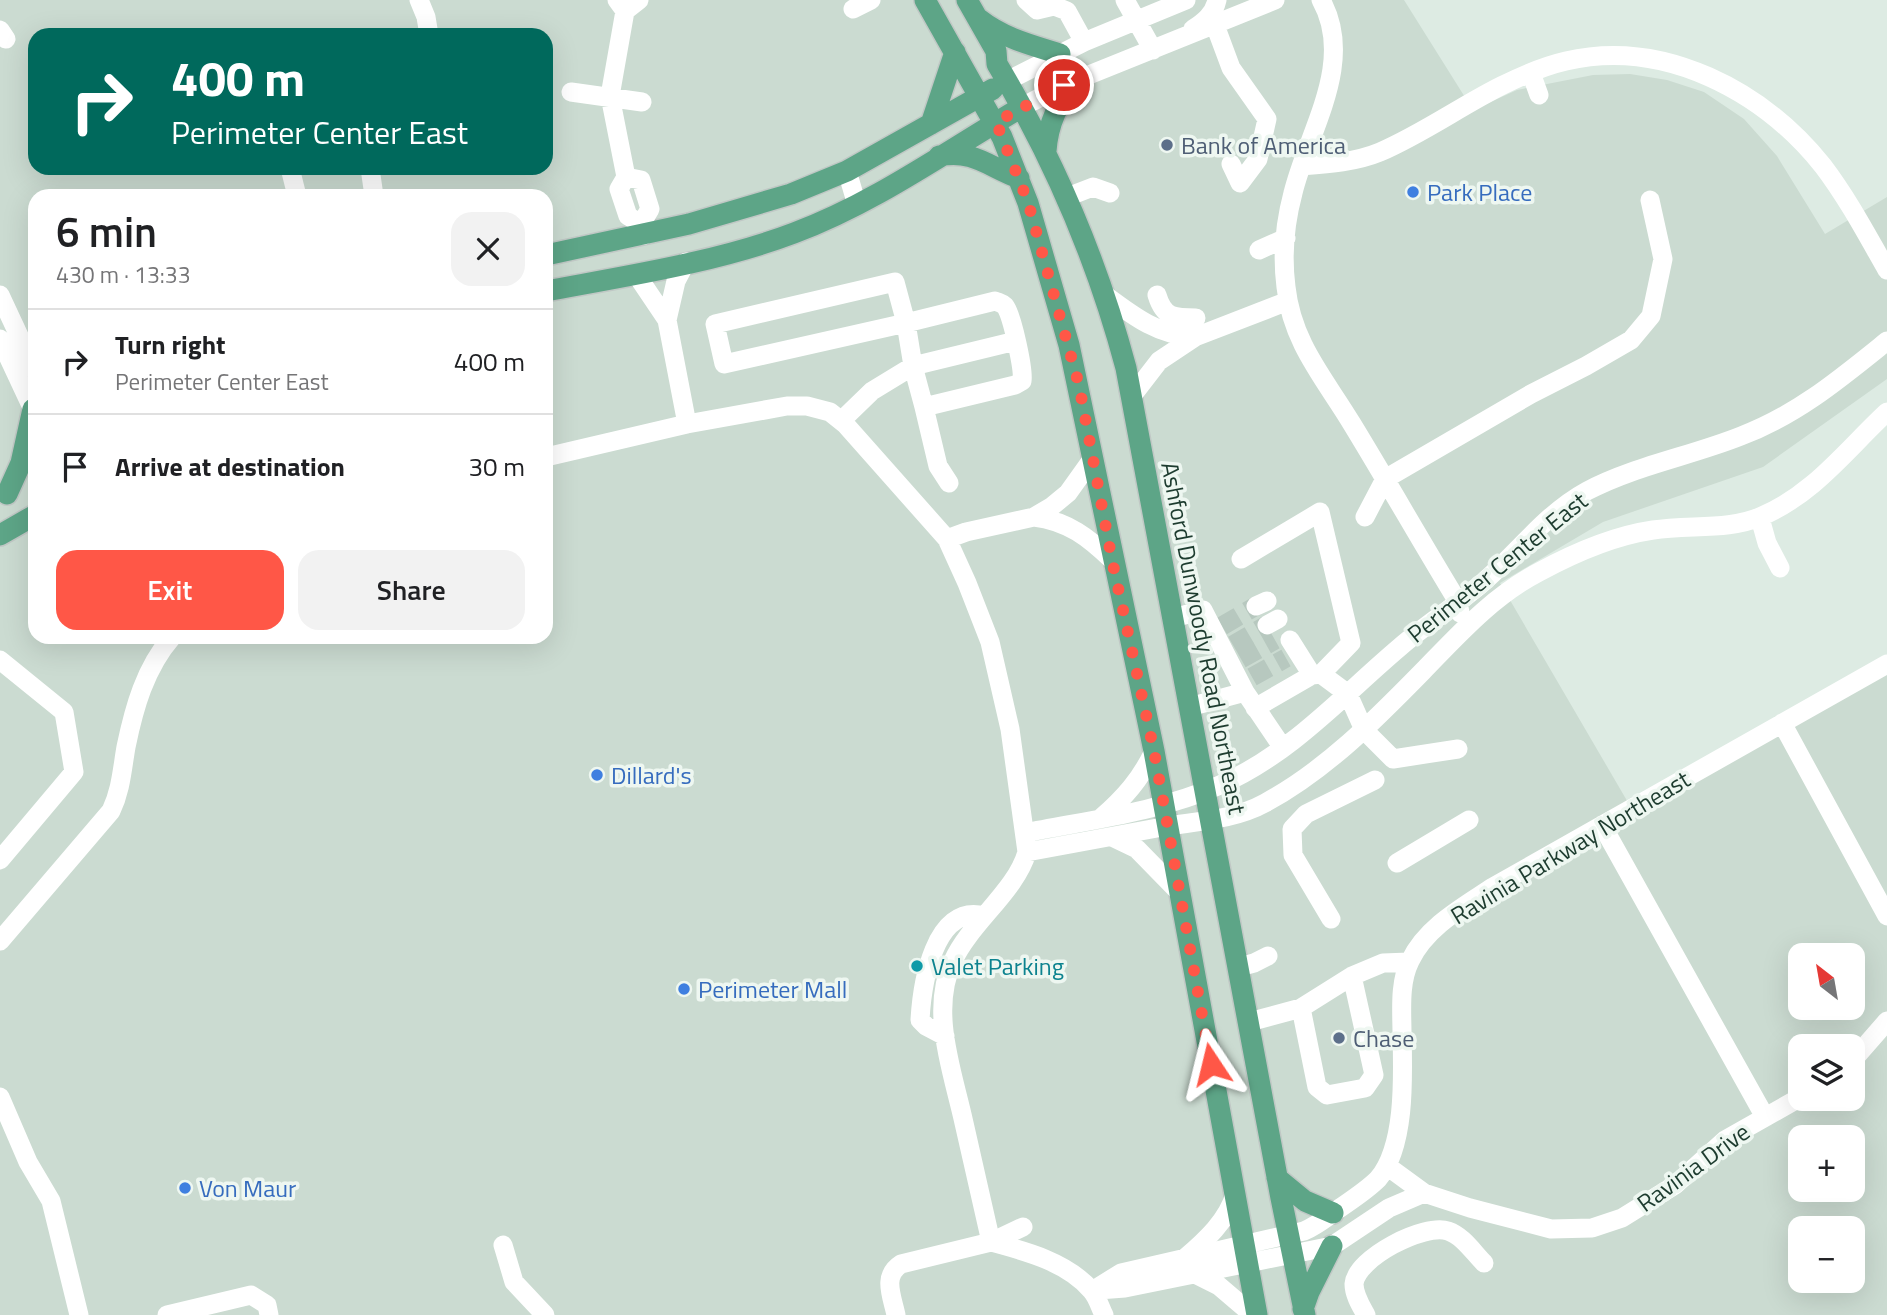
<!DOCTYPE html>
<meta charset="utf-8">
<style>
:root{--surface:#fff;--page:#f2f2f2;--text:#202124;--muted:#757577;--line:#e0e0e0;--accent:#ff5747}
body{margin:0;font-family:"Titillium Web",sans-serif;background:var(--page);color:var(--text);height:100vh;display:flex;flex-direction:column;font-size:26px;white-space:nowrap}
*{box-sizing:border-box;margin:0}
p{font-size:23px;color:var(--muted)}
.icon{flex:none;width:38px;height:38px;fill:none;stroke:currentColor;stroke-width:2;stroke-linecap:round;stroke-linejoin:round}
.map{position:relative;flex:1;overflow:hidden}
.details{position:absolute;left:28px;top:189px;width:525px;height:455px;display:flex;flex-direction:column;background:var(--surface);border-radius:21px;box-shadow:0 7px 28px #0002}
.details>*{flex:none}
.top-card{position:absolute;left:28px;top:28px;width:525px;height:147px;border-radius:21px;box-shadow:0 7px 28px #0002;background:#00695c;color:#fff;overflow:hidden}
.needle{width:46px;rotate:329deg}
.controls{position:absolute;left:1788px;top:943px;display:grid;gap:14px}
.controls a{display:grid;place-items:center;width:77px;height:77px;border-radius:14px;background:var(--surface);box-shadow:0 7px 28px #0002;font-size:35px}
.pin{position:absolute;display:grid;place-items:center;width:60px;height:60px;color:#fff;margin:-30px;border:4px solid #fff;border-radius:50%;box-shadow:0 2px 7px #0007}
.me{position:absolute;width:77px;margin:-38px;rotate:350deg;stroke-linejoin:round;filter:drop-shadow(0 0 5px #0008)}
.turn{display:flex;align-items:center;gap:24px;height:147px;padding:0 28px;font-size:32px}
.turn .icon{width:91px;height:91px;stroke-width:2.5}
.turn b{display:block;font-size:49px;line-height:60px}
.round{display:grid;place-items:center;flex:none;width:74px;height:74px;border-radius:21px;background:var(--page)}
.head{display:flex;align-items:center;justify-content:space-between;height:119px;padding:0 28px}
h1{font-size:42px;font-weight:600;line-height:52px}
.primary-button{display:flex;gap:14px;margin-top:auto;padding:14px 28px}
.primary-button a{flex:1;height:80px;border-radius:21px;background:var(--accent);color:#fff;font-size:28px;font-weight:600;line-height:80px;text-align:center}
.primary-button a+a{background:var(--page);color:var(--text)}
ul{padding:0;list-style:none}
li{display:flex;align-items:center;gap:21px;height:105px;padding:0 28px;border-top:2px solid var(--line)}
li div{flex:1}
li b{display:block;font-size:26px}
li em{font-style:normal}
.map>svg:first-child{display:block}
.built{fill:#cbdbd1;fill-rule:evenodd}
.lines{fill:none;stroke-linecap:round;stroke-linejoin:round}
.minor-tunnel{stroke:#b7c8bf;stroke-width:19;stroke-dasharray:19 10;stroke-linecap:butt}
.major-casing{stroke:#c0c8c5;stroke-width:24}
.minor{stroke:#fff;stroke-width:19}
.major{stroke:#5da587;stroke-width:21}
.route{stroke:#ff5747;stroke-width:12;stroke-dasharray:0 21.6}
.service-dot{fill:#5c6f8a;stroke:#eef7f1;stroke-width:2.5}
.shop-dot{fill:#3f7fe0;stroke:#eef7f1;stroke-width:2.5}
.culture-dot{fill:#0f9aa8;stroke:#eef7f1;stroke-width:2.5}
.labels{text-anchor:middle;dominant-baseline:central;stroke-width:7;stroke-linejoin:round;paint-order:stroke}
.service-label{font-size:24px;fill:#4e5e75;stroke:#eef7f1;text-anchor:start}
.shop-label{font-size:24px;fill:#366cbe;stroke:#eef7f1;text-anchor:start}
.street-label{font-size:24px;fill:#1d3c2f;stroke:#eef7f1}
.culture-label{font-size:24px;fill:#0d838f;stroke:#eef7f1;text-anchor:start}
</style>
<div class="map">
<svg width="1887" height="1315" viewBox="0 0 1887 1315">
<rect width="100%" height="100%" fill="#ddebe3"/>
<!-- built -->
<path class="built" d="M0 0H1404L1473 110 1517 90 1593 75 1630 74 1667 80 1704 92 1744 119 1777 156 1825 234 1887 197V379L1763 467 1603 522 1500 583 1633 811 1887 661V1315H0ZM35 35H546V168H35ZM35 196H546V637H35ZM1801 956H1853V1008H1801ZM1801 1046H1853V1099H1801ZM1801 1138H1853V1190H1801ZM1801 1228H1853V1281H1801Z"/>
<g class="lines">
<!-- minor-tunnel -->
<path class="minor-tunnel" d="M1222 626 1256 606
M1233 645 1267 625
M1241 659 1275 640
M1252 677 1286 658"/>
<defs>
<path id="major" d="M925 0 1002 137 1028 203 1069 345 1154 751 1257 1315
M967 0 996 51 997 64C1055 161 1097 259 1126 368L1281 1198 1305 1315
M979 19C1003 38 1031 45 1060 54
M931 124 955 52
M1046 151C1048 123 1058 103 1076 80
M939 156C974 149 990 168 1019 178
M546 255 689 224 791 194 847 171 993 89
M546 291C626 276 718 262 794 233 875 203 948 150 1022 107
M7 494 21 463 33 409
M0 535 35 515
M1277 1178 1305 1201 1333 1213
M1303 1309 1309 1292 1332 1246"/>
</defs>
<!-- major casing -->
<use href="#major" class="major-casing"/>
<!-- minor -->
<path class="minor" d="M419 0 426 17 429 35
M617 0 625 11 610 96 626 177 619 189 628 216 641 224 644 235
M1026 0 1037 10 1054 6 1067 11 1084 42
M1125 0 1153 50
M1321 0C1356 63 1308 131 1293 193 1285 223 1282 256 1286 287 1292 343 1325 379 1352 424 1388 483 1422 543 1458 602L1460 613
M853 9 871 0
M625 11 639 0
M1215 25 1231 68 1267 119 1258 159 1240 183 1231 164
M1193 29C1204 22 1214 14 1217 0
M0 30 6 39
M1531 73 1539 95
M1007 81 1084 42 1186 0
M571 92 642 102
M1022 107 1064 85 1275 0
M1302 166C1328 164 1356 162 1380 152 1422 134 1461 106 1501 86 1521 76 1544 66 1566 61 1664 38 1763 91 1823 166 1848 199 1867 235 1887 270
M290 168 297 196
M370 168 374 196
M847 171 857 205
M626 177 641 180 650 209 641 224
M1067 197 1093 187 1110 193
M1259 250 1286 238
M636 274 667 320 687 424
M895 282 906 323 724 364 715 324Z
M0 295 35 370
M1105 295C1133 316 1159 336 1195 337L1288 301
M1157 295C1164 318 1174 318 1196 318
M667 320 676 281 686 262
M0 339 35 414
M1132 396 1159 361 1195 337
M924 407 913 366 906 323 995 301C1000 303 1002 303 1005 306 1012 315 1024 370 1022 381L1015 385 924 407 938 466 949 483
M841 421 872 391 913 366 1016 341
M546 457 687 424 787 406H807L830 412 845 424 947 539 967 583 990 642 1010 729 1027 852C1016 891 971 922 953 961 929 1011 953 1072 964 1123 973 1163 982 1203 991 1242 1025 1251 1067 1262 1091 1290 1097 1296 1100 1307 1104 1315
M1034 517C1068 521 1089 538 1112 560
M1365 517 1385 479 1531 394 1586 366 1631 340 1651 316 1663 259 1650 200
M1760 518 1767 543 1780 568
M947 539 966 532 1034 517 1051 507 1068 493 1093 458
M1241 559 1320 512 1351 643 1321 674
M1256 606 1267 601
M1173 618 1203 610 1245 692 1189 707
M1267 625 1278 619
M1290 640 1312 675 1321 674 1348 694 1364 730 1393 759 1458 749
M0 660 64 712 74 772 0 860
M1245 692 1283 748
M1255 708 1312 675
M1782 723 1887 916
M1101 818C1124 798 1141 779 1154 751
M1602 825 1765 1117
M1025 833C1090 820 1159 812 1220 785 1291 754 1342 696 1400 647 1424 626 1451 609 1475 589 1514 558 1543 515 1587 491 1634 466 1691 456 1741 436 1797 415 1841 378 1887 341
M1112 837 1137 849 1180 893
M1027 852C1074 843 1121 835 1168 826 1201 821 1236 819 1265 803 1326 770 1375 720 1423 671 1459 634 1493 596 1539 572 1574 553 1612 536 1653 530 1689 524 1728 531 1762 516 1814 494 1847 449 1887 412
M1397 863 1469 820
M1331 919 1293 855 1292 829 1306 814 1375 780
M0 941 111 811C121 790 122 770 126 747 134 708 145 668 172 637
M1239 967 1254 963 1268 956
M1301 1008 1317 1087 1327 1095 1365 1088 1374 1075 1352 976
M1249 1022 1301 1008 1352 976 1383 963 1409 962
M945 1036 926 1026 920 1020C922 985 934 903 984 916
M1853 1060 1887 1021
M0 1097 28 1162 51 1201 79 1315
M1387 1166 1424 1193 1470 1208 1551 1229 1592 1228 1622 1218 1675 1185 1725 1140 1801 1097
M503 1245 514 1282 545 1315
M1185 1258C1205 1241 1228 1220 1235 1194
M1197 1275 1219 1286 1253 1315
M1098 1290 1125 1288 1332 1246 1389 1208 1424 1193
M1092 1291 1121 1273 1304 1231C1318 1225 1328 1216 1340 1208 1353 1199 1367 1190 1378 1179 1406 1146 1403 1075 1402 1034 1402 1011 1399 983 1410 961 1426 927 1463 907 1493 887L1887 664
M167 1315 251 1295 267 1305 269 1315
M896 1315C892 1296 882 1276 901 1264L991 1242 1023 1227
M1366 1315C1361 1306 1354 1295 1354 1284 1356 1258 1424 1223 1448 1231 1463 1236 1473 1252 1484 1263"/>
<!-- major -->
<use href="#major" class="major"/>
</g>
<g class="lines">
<!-- route -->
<path class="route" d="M1064 85 996 122 1028 202 1079 385 1112 560 1154 751 1211 1064"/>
</g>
<!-- markers -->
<g class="service-dot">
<circle cx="1167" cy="145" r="7"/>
<circle cx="1339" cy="1038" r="7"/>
</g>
<g class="shop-dot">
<circle cx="1413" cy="192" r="7"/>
<circle cx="597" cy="775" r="7"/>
<circle cx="684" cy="989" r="7"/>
<circle cx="185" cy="1188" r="7"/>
</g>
<circle class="culture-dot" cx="917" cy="966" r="7"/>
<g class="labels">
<!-- service labels -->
<g class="service-label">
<text x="1181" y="145">Bank of America</text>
<text x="1353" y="1038">Chase</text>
</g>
<!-- shop labels -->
<g class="shop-label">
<text x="1427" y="192">Park Place</text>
<text x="611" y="775">Dillard's</text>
<text x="698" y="989">Perimeter Mall</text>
<text x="199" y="1188">Von Maur</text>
</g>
<!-- street labels -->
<g class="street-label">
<text transform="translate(1497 567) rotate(-39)">Perimeter Center East</text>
<text transform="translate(1204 638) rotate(79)">Ashford Dunwoody Road Northeast</text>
<text transform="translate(1570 847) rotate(-31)">Ravinia Parkway Northeast</text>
<text transform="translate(1693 1167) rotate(-36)">Ravinia Drive</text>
</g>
<!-- culture labels -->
<g class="culture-label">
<text x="931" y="966">Valet Parking</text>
</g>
</g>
</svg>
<div class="controls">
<a><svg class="needle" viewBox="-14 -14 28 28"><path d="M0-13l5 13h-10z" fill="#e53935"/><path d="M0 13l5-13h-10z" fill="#757577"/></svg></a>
<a><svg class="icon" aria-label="layers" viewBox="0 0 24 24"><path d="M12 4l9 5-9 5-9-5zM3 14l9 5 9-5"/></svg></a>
<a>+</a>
<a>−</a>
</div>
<div class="pin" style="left:1064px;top:85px;background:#d93025"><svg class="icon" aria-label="arrive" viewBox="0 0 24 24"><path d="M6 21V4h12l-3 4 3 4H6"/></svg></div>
<svg class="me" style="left:1211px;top:1064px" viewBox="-20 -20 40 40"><path d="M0-17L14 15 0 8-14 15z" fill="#ff5747" stroke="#fff" stroke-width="4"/></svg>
<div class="top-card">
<div class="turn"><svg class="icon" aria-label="right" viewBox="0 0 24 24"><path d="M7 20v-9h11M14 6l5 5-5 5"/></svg><div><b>400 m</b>Perimeter Center East</div></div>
</div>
<section class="details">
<div class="head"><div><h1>6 min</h1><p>430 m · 13:33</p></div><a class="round"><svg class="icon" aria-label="close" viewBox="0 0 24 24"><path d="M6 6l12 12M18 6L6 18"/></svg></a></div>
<ul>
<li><svg class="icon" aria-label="right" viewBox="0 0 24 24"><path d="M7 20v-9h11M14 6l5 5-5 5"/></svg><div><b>Turn right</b><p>Perimeter Center East</p></div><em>400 m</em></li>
<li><svg class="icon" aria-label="arrive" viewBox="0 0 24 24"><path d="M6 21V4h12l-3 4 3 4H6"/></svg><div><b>Arrive at destination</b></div><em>30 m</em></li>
</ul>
<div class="primary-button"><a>Exit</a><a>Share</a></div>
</section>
</div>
